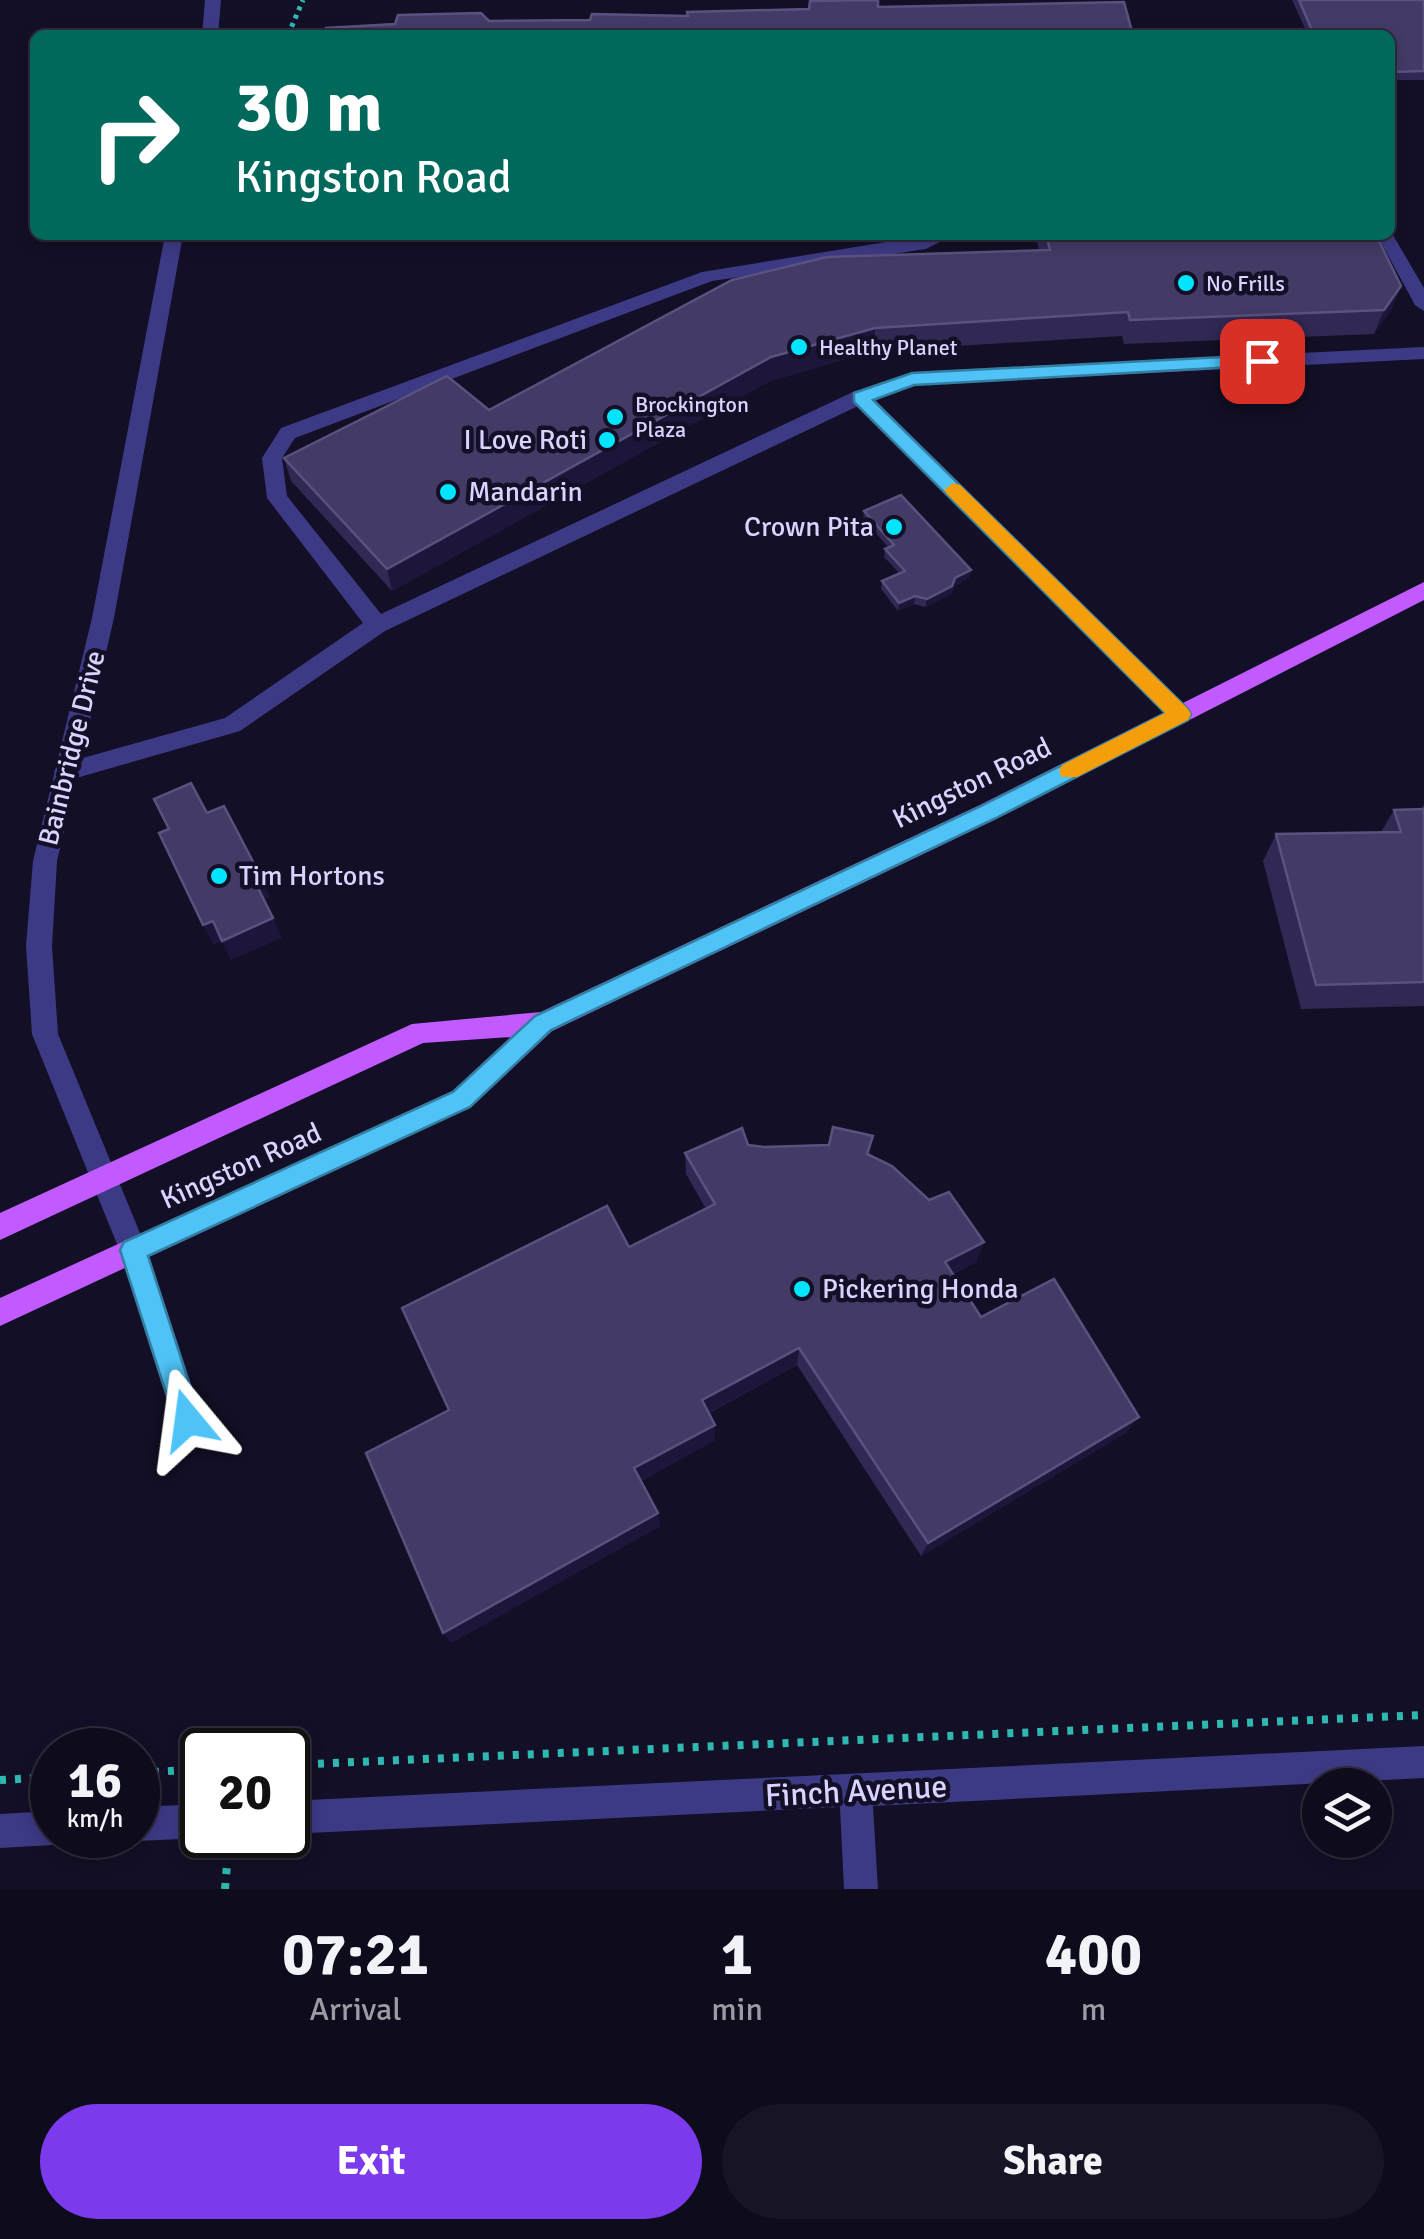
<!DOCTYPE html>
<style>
:root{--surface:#0e0b1c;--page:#171425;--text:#f1f3f6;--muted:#9b9ba3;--line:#2e2b3b;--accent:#7c3aed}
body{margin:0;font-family:Signika,sans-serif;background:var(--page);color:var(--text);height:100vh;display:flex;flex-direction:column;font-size:38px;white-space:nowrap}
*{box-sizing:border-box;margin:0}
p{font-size:32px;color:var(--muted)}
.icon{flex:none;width:55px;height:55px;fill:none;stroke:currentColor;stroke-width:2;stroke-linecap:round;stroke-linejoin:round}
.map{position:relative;height:1889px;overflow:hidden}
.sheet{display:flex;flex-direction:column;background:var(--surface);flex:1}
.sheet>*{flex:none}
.banner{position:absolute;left:30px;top:30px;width:1365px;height:210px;border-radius:15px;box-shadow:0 5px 15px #0003,0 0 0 2px var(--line);background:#00695c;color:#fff;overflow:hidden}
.controls{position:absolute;left:1302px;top:1768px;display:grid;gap:20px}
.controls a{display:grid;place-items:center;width:90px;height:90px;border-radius:50%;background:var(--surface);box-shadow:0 5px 15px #0003,0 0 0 2px var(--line);font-size:50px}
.speed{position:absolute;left:30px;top:1728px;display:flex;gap:20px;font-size:50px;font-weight:700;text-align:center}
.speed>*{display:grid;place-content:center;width:130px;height:130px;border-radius:50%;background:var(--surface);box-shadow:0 5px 15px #0003,0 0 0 2px var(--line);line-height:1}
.speed small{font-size:25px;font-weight:400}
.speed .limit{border:5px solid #111;border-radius:15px;background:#fff;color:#111}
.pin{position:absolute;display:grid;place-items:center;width:85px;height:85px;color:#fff;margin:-42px;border-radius:20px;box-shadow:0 5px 15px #0006}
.me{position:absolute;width:110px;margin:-55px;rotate:344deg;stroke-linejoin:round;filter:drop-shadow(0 0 8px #0008)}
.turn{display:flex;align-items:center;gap:35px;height:210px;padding:0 40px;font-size:45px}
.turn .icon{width:130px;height:130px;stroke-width:2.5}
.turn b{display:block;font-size:70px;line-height:85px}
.eta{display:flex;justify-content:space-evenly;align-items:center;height:170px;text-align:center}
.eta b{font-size:60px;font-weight:800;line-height:70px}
.primary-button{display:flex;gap:20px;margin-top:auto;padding:20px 40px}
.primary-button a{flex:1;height:115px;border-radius:60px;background:var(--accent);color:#fff;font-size:40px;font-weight:800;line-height:115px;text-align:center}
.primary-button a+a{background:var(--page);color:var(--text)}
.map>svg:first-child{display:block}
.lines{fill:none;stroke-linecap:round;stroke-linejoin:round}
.path-far1{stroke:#2fb8b0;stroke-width:5;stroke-dasharray:4 5;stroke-linecap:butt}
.path{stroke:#2fb8b0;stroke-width:8;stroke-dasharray:6 9;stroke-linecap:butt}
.service{fill:#3d3a85;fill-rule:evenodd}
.minor{fill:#3d3a85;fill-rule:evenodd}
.primary{fill:#c25bff;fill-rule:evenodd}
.wall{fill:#312854}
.shaded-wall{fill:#1d163a}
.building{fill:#433a66;stroke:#5a527e;stroke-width:2.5}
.route{fill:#4fc3f7;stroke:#337fa1;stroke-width:2.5}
.slow{fill:#f59e0b}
.poi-dot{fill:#00e5ff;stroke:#130f26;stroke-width:4}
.labels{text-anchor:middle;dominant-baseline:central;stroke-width:9;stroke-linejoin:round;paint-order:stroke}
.far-poi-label{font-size:22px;fill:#d9d4ff;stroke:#130f26;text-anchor:start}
.poi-label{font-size:28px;fill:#d9d4ff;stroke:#130f26;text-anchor:start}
.street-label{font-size:28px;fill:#d9d4ff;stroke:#130f26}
.near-street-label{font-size:32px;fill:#d9d4ff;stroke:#130f26}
</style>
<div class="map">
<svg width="1424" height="1889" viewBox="0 0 1424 1889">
<rect width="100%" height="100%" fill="#130f26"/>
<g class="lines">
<!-- path-far1 -->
<path class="path-far1" d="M288 35 303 0"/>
<!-- path -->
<path class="path" d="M288 1765 1424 1715
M138 1773 202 1769
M0 1780 52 1777
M225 1889 229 1840"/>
<!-- service -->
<path class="service" d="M1390 230 1424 288V311L1415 305 1377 235H1390Z
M929 235H953L926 249 712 281 295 438 282 458 287 496 381 614 853 392 913 372 1424 347V359L915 385 874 399 1188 708 1191 714 1188 720H1172L858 406 385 631 240 731 66 781 58 779 54 772 58 765 225 718 363 623 267 498 262 458 281 428 702 272Z
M133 1237 143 1241 147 1250 203 1420 198 1430 188 1435 178 1430 173 1420 119 1250 123 1241Z"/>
<!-- minor -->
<path class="minor" d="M205 0H221L218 35H202Z
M165 235H183L114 618 57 861 52 946 58 1034 147 1250 143 1259 133 1263 123 1259 32 1034 26 946 33 861 92 618Z
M1424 1746V1778L873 1806 878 1889H844L840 1807 288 1834V1801Z
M202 1804V1835H209L202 1838 138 1841 126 1835H138V1807Z
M52 1811V1835H66L64 1840 52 1845 0 1848V1814Z"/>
<!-- primary -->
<path class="primary" d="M1424 582V600L994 820 552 1031 471 1107 0 1326V1298L453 1091 511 1037 423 1043 0 1240V1213L412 1024 541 1012 978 806Z"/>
</g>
<!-- wall -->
<path class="wall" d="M1292 0H1424V80H1390V35H1308Z
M307 235H404V236L309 240Z
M1035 235H1376L1401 286 1391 310 1374 334 1124 344 1122 336 873 351 770 381 392 591 291 481 284 458 489 410 1039 250Z
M864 511 971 570 969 578 954 586 951 594 925 607 914 604 898 611 881 589 882 581 899 573 884 557 885 549 888 547 863 519Z
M1424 804V1006L1301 1009 1263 861 1276 834 1381 832 1394 810 1421 809Z
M873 1136 869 1155 984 1242 976 1262 953 1274 981 1317 1127 1432 921 1556 797 1365 709 1413 715 1440 641 1481 660 1526 451 1643 449 1410 629 1247 706 1209 686 1174 685 1153 748 1145 764 1147 829 1145Z"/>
<!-- shaded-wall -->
<path class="shaded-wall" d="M1401 286 1391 310 1374 334 1384 310Z
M875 328 873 351 770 381 392 591 387 569 771 357Z
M971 570 969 578 954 586 951 594 925 607 927 599 955 578Z
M915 596 914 604 898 611 899 603Z
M261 877 270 898 263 900 254 880Z
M273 918 282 938 231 960 222 941Z
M213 921 222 941 213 945 203 925Z
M984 1242 976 1262 938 1281 945 1262Z
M799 1348 797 1365 702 1416V1400Z
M1139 1417 1127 1432 921 1556 928 1543Z
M715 1425V1440L637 1483 634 1468Z
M658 1513 660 1526 451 1643 443 1633Z"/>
<!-- building -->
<path class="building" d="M878 0V7L1124 2 1133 35H325L326 28 395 24 398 15 481 13 489 21 590 20 592 14 688 16 687 12 809 9 810 1Z
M1299 0H1424V71L1390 72V35H1314Z
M1046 235H1376L1401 286 1384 310 1130 320 1128 312 875 328 771 357 387 569 284 458 447 376 489 410 732 280 827 257 1050 250Z
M901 495 971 570 955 578 952 586 927 599 915 596 899 603 882 581 905 571 885 549 894 545 864 511Z
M191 783 207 813 224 806 261 877 254 880 273 918 222 941 213 921 203 925 159 833 169 829 154 799Z
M1424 809V982L1316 985 1276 834 1401 832 1394 810Z
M833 1127 873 1136 867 1154 892 1166 929 1200 949 1192 984 1242 945 1262 981 1317 1054 1279 1139 1417 928 1543 799 1348 702 1400 715 1425 634 1468 658 1513 443 1633 366 1453 449 1410 402 1308 607 1206 629 1247 715 1204 685 1153 742 1128 748 1145 764 1147 829 1145Z"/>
<!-- route -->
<path class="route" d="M1262 355 1269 357V365L914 385 873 400 1188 709 1191 714 1188 720 994 819 551 1030 470 1107 148 1256 201 1420 197 1430 188 1433 178 1430 120 1250 124 1242 453 1092 535 1016 979 807 1165 713 854 402V393L912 373Z"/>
<!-- slow -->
<path class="slow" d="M953 483 960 485 1188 709 1191 714 1188 720 1077 777H1062L1059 771 1062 765 1165 713 947 494 944 490Z"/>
<!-- markers -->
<g class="poi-dot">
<circle cx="1186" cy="283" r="10"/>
<circle cx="799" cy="347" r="10"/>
<circle cx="615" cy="417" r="10"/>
<circle cx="607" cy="440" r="10"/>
<circle cx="448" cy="492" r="10"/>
<circle cx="894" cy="527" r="10"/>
<circle cx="219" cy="876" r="10"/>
<circle cx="802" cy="1289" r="10"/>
</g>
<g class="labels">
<!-- far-poi labels -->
<g class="far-poi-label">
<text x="1206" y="283">No Frills</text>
<text x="819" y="347">Healthy Planet</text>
<text x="635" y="404">Brockington<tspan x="635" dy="25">Plaza</tspan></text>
</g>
<!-- poi labels -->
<g class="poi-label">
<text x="587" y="440" text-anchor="end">I Love Roti</text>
<text x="468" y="492">Mandarin</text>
<text x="874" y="527" text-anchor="end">Crown Pita</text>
<text x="239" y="876">Tim Hortons</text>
<text x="822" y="1289">Pickering Honda</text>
</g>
<!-- street labels -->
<g class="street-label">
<text transform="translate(72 748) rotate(-76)">Bainbridge Drive</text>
<text transform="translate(972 783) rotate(-26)">Kingston Road</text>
<text transform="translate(241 1166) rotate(-24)">Kingston Road</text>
</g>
<!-- near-street labels -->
<g class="near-street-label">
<text transform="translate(856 1791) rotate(-3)">Finch Avenue</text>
</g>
</g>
</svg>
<div class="controls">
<a><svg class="icon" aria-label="layers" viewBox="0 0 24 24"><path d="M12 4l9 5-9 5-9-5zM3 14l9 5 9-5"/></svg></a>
</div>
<div class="speed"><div>16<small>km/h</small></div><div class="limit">20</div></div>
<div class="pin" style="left:1262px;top:361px;background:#d93025"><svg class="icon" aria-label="arrive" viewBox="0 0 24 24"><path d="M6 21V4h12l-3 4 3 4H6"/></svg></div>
<svg class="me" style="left:188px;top:1420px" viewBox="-20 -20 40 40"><path d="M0-17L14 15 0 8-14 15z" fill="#4fc3f7" stroke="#fff" stroke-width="4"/></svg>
<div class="banner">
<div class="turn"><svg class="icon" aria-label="right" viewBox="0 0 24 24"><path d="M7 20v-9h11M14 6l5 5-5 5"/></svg><div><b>30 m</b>Kingston Road</div></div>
</div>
</div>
<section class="sheet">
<div class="eta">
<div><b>07:21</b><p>Arrival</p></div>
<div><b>1</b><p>min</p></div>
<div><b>400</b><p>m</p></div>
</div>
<div class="primary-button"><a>Exit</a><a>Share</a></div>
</section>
